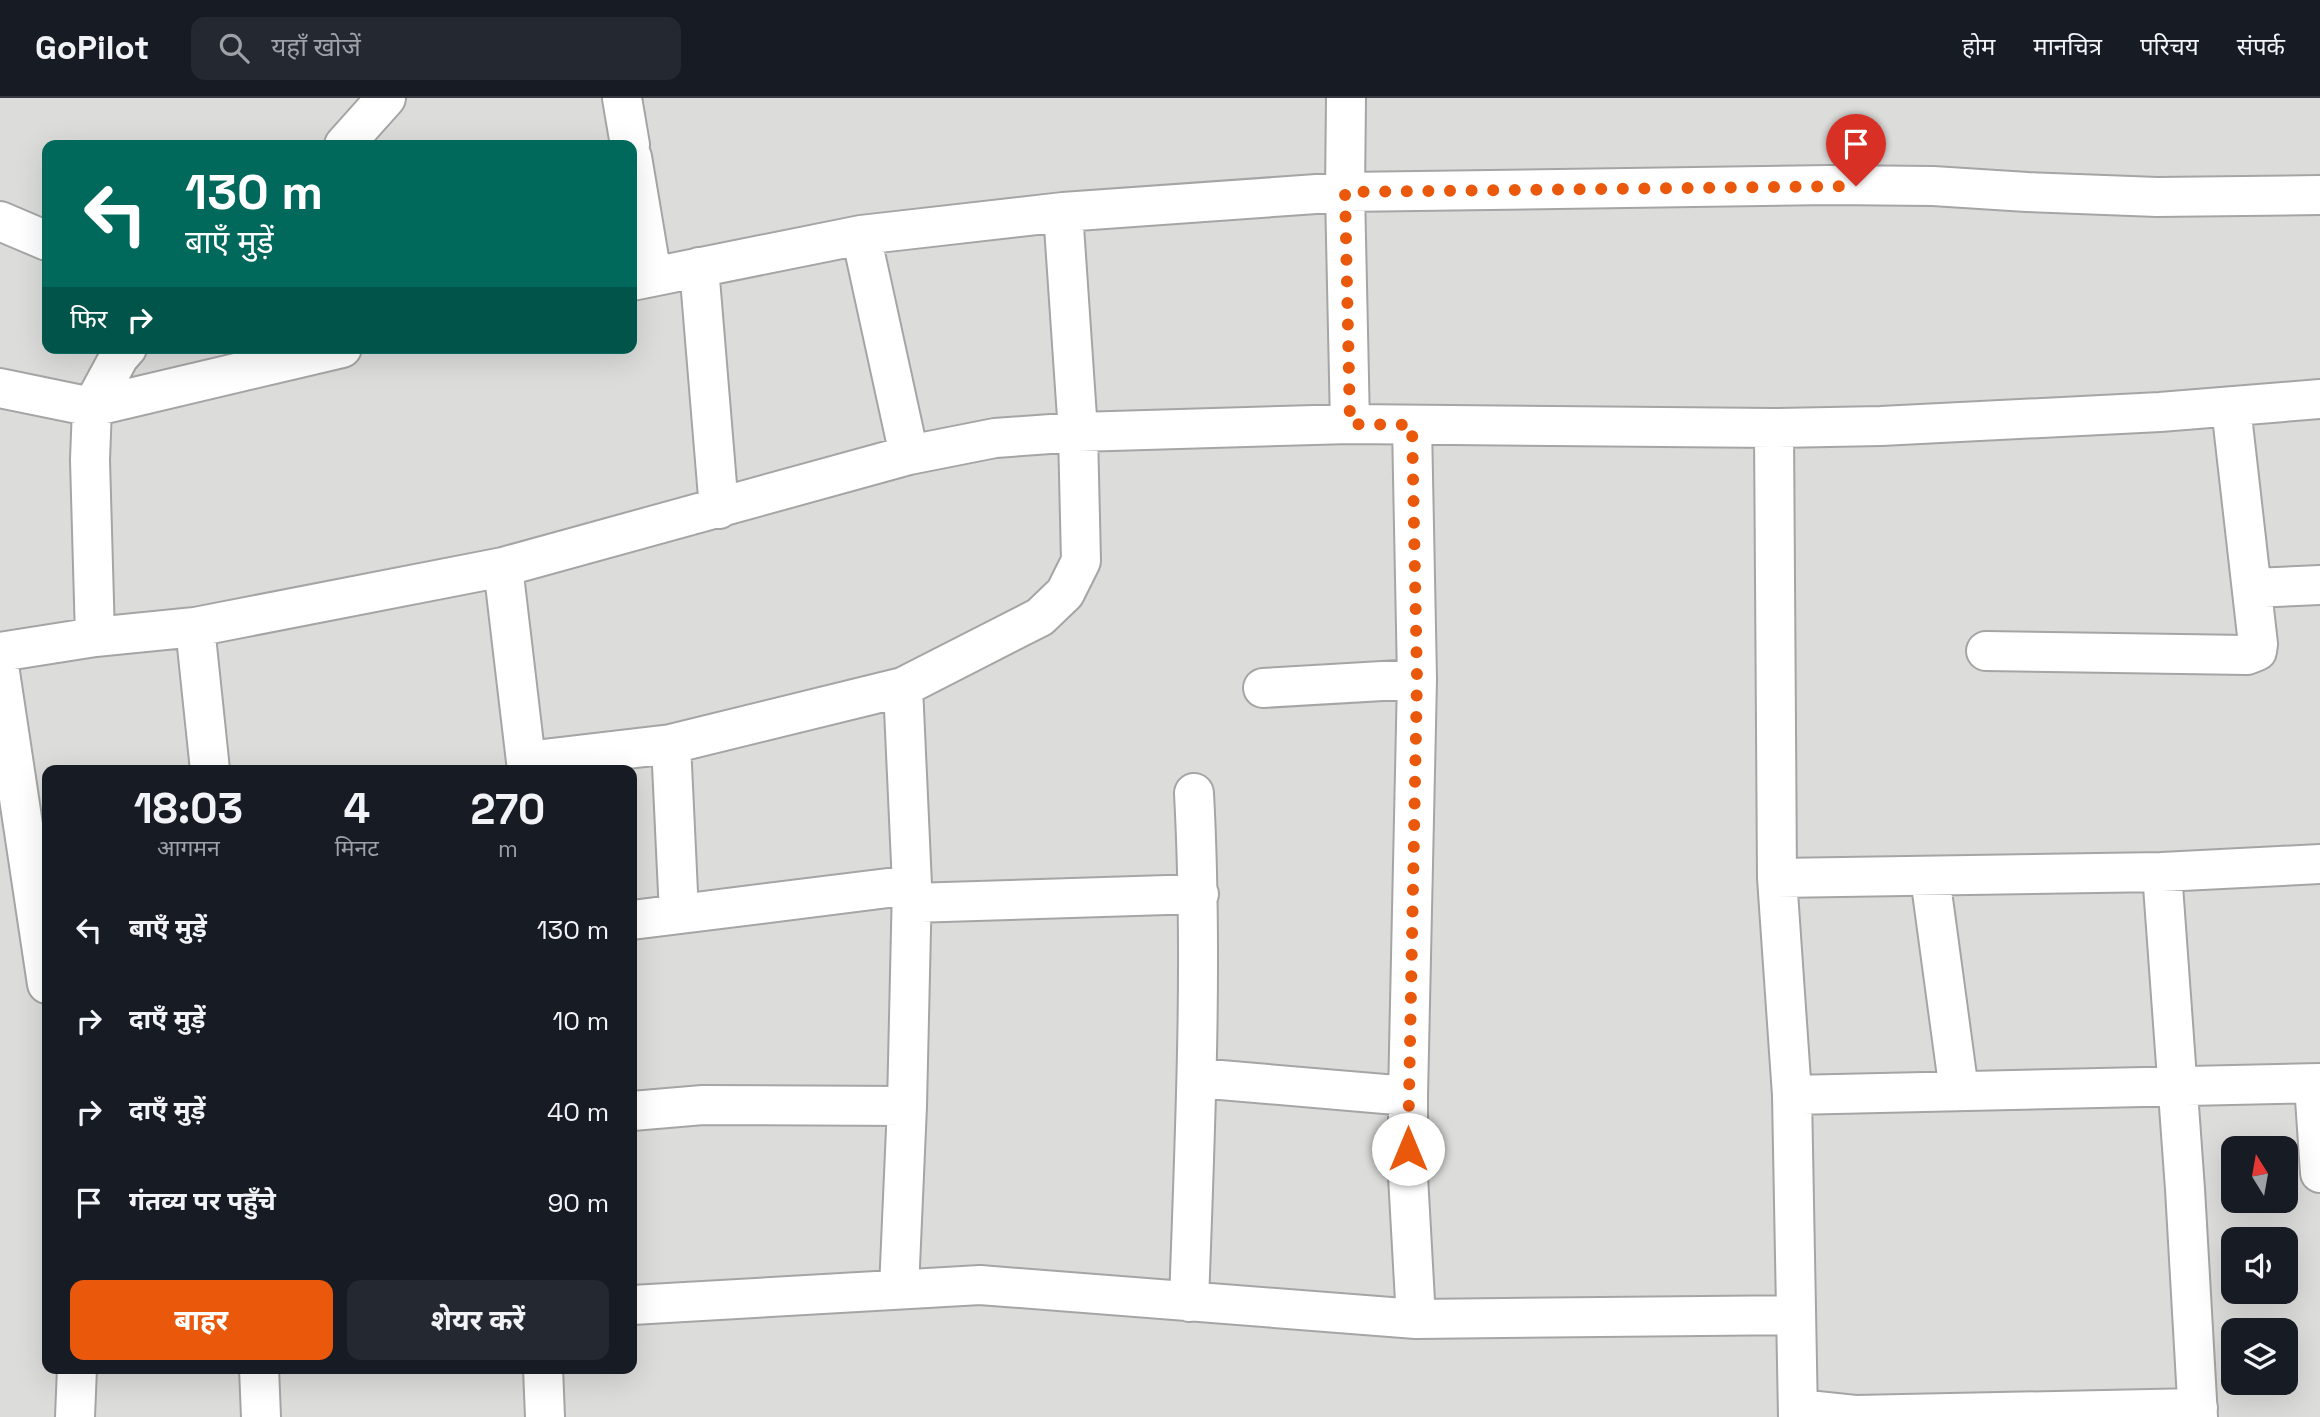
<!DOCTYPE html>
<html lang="hi">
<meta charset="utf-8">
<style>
:root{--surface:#171b24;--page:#242831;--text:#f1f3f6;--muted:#9ea1a6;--line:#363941;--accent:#ea580c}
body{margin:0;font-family:"Space Grotesk","Noto Sans Devanagari",sans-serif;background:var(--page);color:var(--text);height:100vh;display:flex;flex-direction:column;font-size:26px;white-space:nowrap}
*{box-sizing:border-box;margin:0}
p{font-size:23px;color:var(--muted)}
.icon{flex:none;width:38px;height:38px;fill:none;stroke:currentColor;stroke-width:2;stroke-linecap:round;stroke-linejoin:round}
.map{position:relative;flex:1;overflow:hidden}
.drawer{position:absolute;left:42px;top:667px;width:595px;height:609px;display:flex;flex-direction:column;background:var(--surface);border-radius:14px;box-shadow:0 7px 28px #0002}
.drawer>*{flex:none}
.banner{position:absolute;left:42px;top:42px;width:595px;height:214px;border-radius:14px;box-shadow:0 7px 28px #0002;background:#00695c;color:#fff;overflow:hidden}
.needle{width:46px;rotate:349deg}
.fabs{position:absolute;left:2221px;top:1038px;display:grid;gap:14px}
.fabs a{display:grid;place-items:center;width:77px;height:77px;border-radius:14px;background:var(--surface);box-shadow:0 7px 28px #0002;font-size:35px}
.pin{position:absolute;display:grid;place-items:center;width:60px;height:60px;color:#fff;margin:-72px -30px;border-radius:50% 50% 50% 0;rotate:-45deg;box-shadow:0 0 7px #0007}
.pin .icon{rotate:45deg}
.me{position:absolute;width:77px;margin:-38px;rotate:0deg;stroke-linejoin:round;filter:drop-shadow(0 0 5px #0008)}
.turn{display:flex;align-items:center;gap:24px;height:147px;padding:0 28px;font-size:32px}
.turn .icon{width:91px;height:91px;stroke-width:2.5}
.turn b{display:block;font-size:49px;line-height:60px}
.then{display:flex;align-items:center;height:66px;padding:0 28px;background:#0003;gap:14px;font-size:26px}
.eta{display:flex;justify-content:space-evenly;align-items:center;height:119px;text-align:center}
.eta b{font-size:42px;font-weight:700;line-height:49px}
.action{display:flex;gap:14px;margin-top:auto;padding:14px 28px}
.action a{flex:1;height:80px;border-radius:14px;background:var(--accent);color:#fff;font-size:28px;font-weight:700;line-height:80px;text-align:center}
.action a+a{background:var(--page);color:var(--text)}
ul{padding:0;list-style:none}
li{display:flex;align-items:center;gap:21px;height:91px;padding:0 28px}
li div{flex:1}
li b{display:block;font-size:26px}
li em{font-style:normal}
header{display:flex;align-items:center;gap:42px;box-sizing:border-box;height:98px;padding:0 35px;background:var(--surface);border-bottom:2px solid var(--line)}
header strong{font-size:33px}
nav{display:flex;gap:38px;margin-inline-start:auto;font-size:24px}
.search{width:490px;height:63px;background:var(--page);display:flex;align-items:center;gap:18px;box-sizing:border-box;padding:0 24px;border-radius:14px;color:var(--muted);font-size:26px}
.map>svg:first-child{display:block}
.residential{fill:#dcdcdb;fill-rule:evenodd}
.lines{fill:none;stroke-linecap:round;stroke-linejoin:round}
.minor-casing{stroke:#a5a5a5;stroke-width:42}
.minor{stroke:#fff;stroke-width:38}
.route{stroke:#ea580c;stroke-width:12;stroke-dasharray:0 21.6}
</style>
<header>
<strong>GoPilot</strong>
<div class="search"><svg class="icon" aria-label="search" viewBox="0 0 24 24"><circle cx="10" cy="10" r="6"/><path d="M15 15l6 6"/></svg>यहाँ खोजें</div>
<nav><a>होम</a><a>मानचित्र</a><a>परिचय</a><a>संपर्क</a></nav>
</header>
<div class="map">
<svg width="2320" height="1319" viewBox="0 0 2320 1319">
<rect width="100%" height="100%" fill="#efede5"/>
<!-- residential -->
<path class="residential" d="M0 0H2320V1319H0ZM47 47H632V250H47ZM47 672H632V1270H47ZM2233 1050H2286V1102H2233ZM2233 1141H2286V1194H2233ZM2233 1232H2286V1284H2233Z"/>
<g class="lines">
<defs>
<path id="minor" d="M622 0 630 47
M1346 0 1345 94 1350 326
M344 47 386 0
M632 59 652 178
M0 123 47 143
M861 137 909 357
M699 169 719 411
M632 183 861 137 1063 114 1345 94 1830 87 1933 88 2027 94 2157 99 2320 97
M0 290 92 309 342 250
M1412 327 1417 581 1408 998V1078L1416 1221
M1774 330 1777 780 1792 997 1798 1319
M503 469 527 672
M2252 490 2320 487
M195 529 210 672
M95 539 195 529 503 469 909 357 995 340 1078 334 1350 326 1774 330 1881 328 2160 314 2320 301
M1986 553 2247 557 2257 553 2258 546 2231 309
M0 554 95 539 90 362 92 309 119 259 127 250
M0 574 47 886
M1263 590 1417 581
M671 646 679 816
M526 663 671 646 903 589 1040 519 1065 495 1081 463 1078 334 1063 114
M2162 774 2185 1091 2198 1319
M1930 779 1959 993
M1777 780 2162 774 2320 766
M912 805 1199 796
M632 822 912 787
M1197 980 1408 998
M2314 986 2320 1075
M1792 997 2320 985
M632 1013 703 1007 907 1008
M899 1191 907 1008 912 787 903 589
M1189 1204C1195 1034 1203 865 1194 695
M632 1207 980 1187 1416 1221 1795 1217
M259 1270 261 1319
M543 1270 545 1319
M1798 1311 1855 1317 2198 1310
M75 1319 77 1270"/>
</defs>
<!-- minor casing -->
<use href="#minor" class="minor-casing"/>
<!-- minor -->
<use href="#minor" class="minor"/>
</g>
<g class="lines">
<!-- route -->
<path class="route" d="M1408 1051 1417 580 1412 327 1350 326 1345 94 1856 88"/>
</g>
</svg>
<div class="fabs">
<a><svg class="needle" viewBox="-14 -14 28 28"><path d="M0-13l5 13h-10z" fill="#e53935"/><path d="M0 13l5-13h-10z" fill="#9ea1a6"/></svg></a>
<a><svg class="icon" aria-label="sound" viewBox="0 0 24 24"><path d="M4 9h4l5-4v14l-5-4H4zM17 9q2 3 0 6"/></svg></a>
<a><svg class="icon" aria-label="layers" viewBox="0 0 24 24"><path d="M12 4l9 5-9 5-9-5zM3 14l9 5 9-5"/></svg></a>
</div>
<div class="pin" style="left:1856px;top:88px;background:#d93025"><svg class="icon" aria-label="arrive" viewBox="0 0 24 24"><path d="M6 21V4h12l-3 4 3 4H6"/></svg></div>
<svg class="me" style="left:1408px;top:1051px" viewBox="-20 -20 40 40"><circle r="19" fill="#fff"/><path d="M0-13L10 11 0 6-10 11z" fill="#ea580c"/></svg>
<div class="banner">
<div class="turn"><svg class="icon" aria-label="left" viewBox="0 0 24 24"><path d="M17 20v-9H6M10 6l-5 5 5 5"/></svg><div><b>130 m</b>बाएँ मुड़ें</div></div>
<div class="then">फिर<svg class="icon" aria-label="right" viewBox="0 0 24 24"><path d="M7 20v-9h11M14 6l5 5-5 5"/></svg></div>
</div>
<section class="drawer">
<div class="eta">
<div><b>18:03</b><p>आगमन</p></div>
<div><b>4</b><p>मिनट</p></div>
<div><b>270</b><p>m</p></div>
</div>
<ul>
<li><svg class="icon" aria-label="left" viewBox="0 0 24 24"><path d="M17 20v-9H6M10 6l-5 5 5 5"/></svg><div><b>बाएँ मुड़ें</b></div><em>130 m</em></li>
<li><svg class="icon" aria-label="right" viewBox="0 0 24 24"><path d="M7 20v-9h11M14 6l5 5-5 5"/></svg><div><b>दाएँ मुड़ें</b></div><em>10 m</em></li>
<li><svg class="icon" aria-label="right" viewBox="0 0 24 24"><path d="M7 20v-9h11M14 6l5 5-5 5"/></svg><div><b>दाएँ मुड़ें</b></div><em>40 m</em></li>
<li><svg class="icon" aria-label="arrive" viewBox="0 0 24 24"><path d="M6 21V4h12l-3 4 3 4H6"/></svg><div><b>गंतव्य पर पहुँचे</b></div><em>90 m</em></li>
</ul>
<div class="action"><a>बाहर</a><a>शेयर करें</a></div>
</section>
</div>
